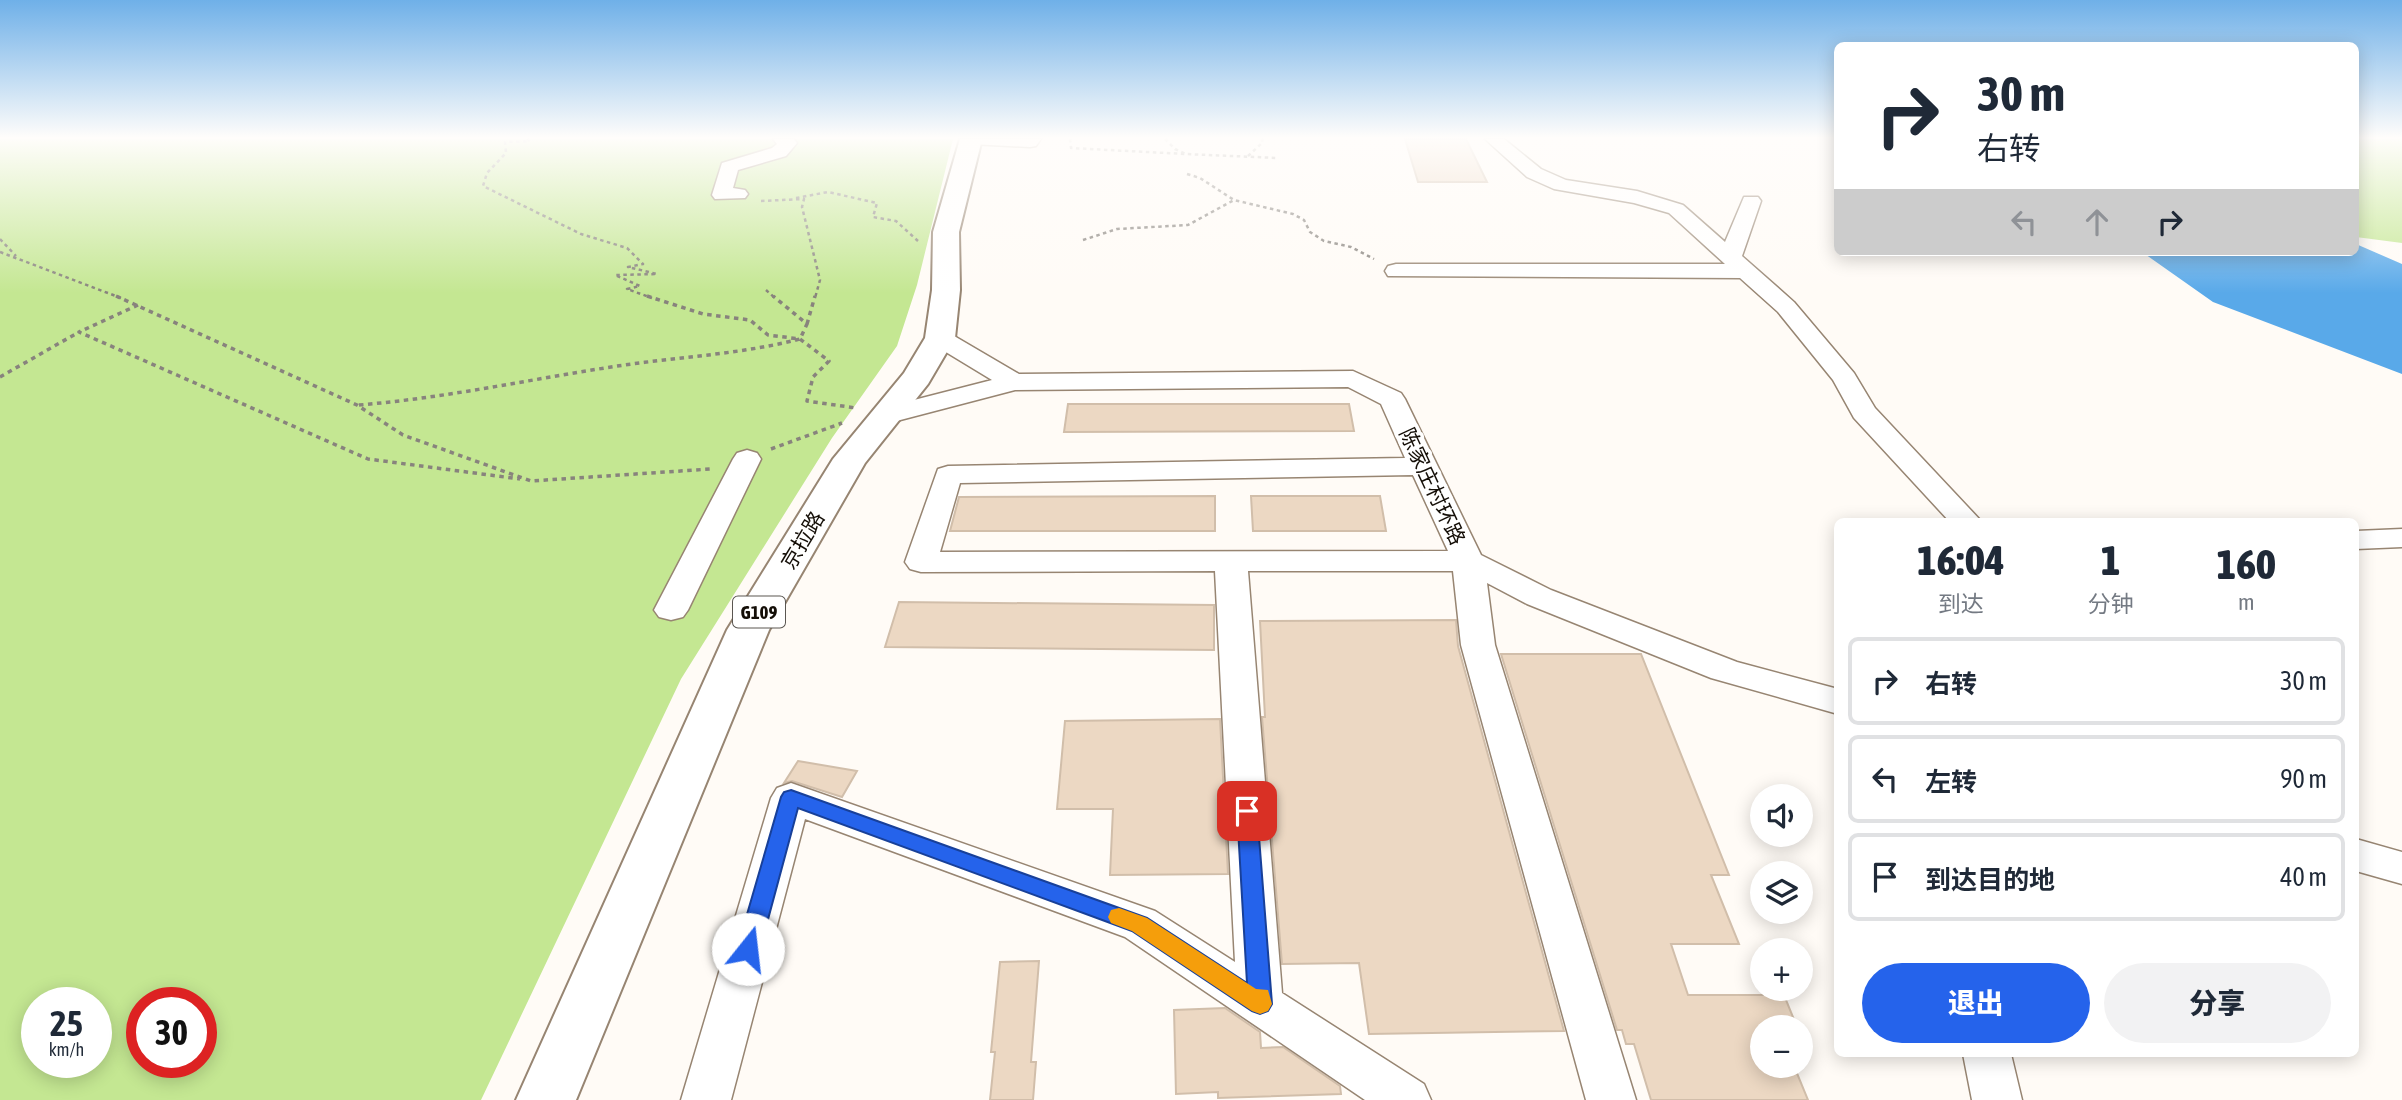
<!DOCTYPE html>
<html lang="zh">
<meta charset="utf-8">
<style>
:root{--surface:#fff;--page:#f2f2f3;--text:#1f2937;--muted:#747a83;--line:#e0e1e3;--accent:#2563eb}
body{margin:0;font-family:"Asap Condensed","Noto Sans SC",sans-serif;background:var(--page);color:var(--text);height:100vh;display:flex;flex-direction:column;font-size:26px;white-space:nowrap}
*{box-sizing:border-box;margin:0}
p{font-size:23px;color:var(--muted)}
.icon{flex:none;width:38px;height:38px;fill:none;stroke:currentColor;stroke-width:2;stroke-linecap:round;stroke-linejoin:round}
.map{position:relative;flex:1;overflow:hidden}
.drawer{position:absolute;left:1834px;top:518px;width:525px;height:539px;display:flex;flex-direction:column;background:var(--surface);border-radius:10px;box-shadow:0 4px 18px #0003}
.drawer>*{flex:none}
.top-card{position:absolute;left:1834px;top:42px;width:525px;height:214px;border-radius:10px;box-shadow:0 4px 18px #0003;background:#fff;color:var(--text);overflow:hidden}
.tools{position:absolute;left:1750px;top:784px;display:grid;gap:14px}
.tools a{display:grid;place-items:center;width:63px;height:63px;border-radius:50%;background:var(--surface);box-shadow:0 4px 18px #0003;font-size:35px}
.speed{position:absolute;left:21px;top:987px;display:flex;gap:14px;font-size:35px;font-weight:700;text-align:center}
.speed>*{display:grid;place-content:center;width:91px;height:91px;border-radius:50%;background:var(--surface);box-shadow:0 4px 18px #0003;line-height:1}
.speed small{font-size:18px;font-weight:400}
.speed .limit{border:10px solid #d22;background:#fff;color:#111}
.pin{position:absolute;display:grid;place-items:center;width:60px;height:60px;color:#fff;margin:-30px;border-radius:14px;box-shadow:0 4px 10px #0006}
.me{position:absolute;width:77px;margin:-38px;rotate:16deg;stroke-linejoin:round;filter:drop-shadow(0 0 5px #0008)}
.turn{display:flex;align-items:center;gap:24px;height:147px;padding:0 28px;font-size:32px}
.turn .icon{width:91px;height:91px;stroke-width:2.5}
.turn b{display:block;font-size:49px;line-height:60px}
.lanes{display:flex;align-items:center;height:66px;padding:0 28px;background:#0003;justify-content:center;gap:35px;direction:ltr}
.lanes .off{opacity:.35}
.eta{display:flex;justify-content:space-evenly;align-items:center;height:119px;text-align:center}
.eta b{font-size:42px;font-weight:800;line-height:49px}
.action{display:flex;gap:14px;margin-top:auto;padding:14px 28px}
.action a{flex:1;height:80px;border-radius:42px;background:var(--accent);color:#fff;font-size:28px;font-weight:800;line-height:80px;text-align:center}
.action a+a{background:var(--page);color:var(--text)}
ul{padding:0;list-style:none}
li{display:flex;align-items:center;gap:21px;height:88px;margin:0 14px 10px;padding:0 14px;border:4px solid var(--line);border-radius:10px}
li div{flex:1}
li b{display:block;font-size:26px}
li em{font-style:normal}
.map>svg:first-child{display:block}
.green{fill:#c4e792;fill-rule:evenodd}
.water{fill:#59a9e9}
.building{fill:#ecd8c3;stroke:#d1beaa;stroke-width:2}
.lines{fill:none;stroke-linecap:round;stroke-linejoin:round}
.minor-casing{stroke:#978572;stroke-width:3}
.highway-casing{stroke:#978572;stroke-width:4}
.path-far1{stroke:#88837d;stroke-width:2.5;stroke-dasharray:3.5 3.5;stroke-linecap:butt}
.path{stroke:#88837d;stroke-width:3.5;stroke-dasharray:4.5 4.5;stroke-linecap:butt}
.minor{fill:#fff;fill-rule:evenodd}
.highway{fill:#fff;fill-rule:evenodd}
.route{fill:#2563eb;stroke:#184099;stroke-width:2}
.slow{fill:#f59e0b}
.labels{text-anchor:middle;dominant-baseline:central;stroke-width:7;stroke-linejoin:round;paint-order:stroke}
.shield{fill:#fff;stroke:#5a5651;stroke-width:2}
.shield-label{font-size:19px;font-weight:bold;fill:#140e07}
.street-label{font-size:21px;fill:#140e07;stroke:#fff}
</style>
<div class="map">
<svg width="2402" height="1100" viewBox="0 0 2402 1100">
<rect width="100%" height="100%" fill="#fffbf6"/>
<!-- green -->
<path class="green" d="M0 139H953L917 285 897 346 832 438 681 679 481 1100H0ZM37 1003H96V1062H37ZM142 1003H201V1062H142Z
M2356 139H2402V243L2356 237Z"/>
<!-- water -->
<path class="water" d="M2356 244 2402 264V374L2213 302 2142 252H2356Z"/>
<!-- building -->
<path class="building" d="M1405 139H1466L1487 182H1418Z
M1068 404H1349L1354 431 1064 432Z
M1215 496V531H950L959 497Z
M1251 496H1380L1386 531H1253Z
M899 602 1214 605V650L885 647Z
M1456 620 1458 646 1564 1031 1369 1034 1359 963 1282 964 1262 717H1265L1260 621Z
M1501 654H1641L1729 875H1711L1739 944H1671L1688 995H1784L1797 1027H1762V1066H1794L1808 1100H1651L1634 1044H1626L1622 1030H1617Z
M1220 719 1228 874 1110 875 1113 809H1057L1065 721Z
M798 761 857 771 842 797 792 781 784 783Z
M1039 961 1031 1062H1036L1033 1100H990L995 1052H991L1000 962Z
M1225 1008 1260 1032 1261 1048 1283 1047 1340 1086 1341 1094 1218 1098V1092L1176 1094 1174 1010Z"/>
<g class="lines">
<defs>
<path id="minor" d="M773 139H794L797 143 786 156 738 170 733 188 745 190 748 194 745 198 715 199 712 195 722 163 772 148 777 144Z
M962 139H1041L1036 146 1030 147 971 144Z
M1485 139H1504L1541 169 1566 180 1637 191 1683 205 1725 242 1744 197H1758L1761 201 1742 256 1794 302 1854 373 1875 408 1982 522H1950L1854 418 1833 380 1778 312 1740 278 1388 276 1385 271 1388 266 1396 264H1725L1669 213 1634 203 1554 189 1527 177Z
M940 331 949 333 1019 374 1353 371 1401 393 1405 399 1481 555 1551 590 1737 662 1838 689V714L1711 678 1527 604 1487 583 1495 645 1636 1100H1586L1461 645 1453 571H1248L1282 993 1424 1084 1431 1100H1365L1125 937 805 819 731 1100H681L771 798 777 788 791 783 1155 911 1235 962 1215 571 921 572 910 569 905 562 938 469 948 466 1405 458 1381 404 1348 387 1015 390 885 424 875 422 871 416 875 410 992 380 931 343 928 338 931 333ZM1413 475 1448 551 940 552 960 483Z
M747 450 757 453 761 459 688 610 683 617 671 620 659 617 654 610 733 459 737 453Z
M2402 529V547L2356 549V531Z
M2356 839 2402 852V884L2356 871Z
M1963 1054H2011L2022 1100H1972Z"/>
<path id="highway" d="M960 139H982L959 232 960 290 955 338 928 384 865 463 769 630 576 1100H516L727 630 833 459 904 373 925 338 932 290 933 232Z"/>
</defs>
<!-- minor casing -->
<use href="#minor" class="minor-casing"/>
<!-- highway casing -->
<use href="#highway" class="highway-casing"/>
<!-- path-far1 -->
<path class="path-far1" d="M527 139 530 141 505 142 506 153 487 173 483 186 581 234 627 248 643 264 628 267 657 274 615 275 640 286 627 289 652 298
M1070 139 1071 148 1186 154
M1165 139 1175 149 1186 154 1278 158
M1248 156 1263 142 1262 139
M1187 174 1200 178 1234 200 1293 214 1304 220 1310 232 1324 241 1351 247 1374 259
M796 198 828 192 877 203 873 217 896 221 918 241
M761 201 804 199 802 207 820 280 815 298
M0 239 16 256
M1083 240 1117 229 1188 225 1234 200
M0 252 121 298
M766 290 775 298"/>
<!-- path -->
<path class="path" d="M116 296 357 405 403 435 531 481 710 469
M647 296 703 314 750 320 768 335 800 339 829 361 813 377 807 401 856 408
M138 305 79 332 368 459 520 479
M807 324 815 296
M0 377 79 332
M359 405C444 398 527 380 611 367 674 357 738 355 800 339L807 324 773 296
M771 449 842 423"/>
<!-- minor -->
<use href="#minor" class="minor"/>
<!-- highway -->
<use href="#highway" class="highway"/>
</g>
<!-- sky -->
<linearGradient id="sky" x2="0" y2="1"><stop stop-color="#6fb0e8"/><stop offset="0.47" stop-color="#fffdfb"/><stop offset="1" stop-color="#fffdfb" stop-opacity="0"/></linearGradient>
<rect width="2402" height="293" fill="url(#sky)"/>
<!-- route -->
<path class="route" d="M791 790 1147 918 1247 983 1237 811 1240 806 1247 803 1254 806 1257 811 1272 1004 1268 1011 1260 1014 1252 1011 1132 931 798 808 760 949 756 955 748 958 740 955 737 949 781 797 784 792Z"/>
<!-- slow -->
<path class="slow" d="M1119 908 1147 918 1256 989 1268 990 1272 1004 1268 1011 1260 1014 1252 1011 1132 931 1111 923 1108 917 1111 910Z"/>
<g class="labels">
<!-- shield labels -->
<rect class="shield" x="733" y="596.5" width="52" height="31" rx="5"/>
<g class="shield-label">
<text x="759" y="612">G109</text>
</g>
<!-- street labels -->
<g class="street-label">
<text transform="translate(1433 486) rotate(65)">陈家庄村环路</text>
<text transform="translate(802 540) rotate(-59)">京拉路</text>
</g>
</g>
</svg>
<div class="tools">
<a><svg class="icon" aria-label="sound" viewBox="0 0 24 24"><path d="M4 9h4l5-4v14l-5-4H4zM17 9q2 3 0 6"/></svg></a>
<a><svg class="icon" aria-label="layers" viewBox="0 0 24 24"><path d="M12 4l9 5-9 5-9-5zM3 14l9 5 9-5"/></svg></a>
<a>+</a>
<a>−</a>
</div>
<div class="speed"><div>25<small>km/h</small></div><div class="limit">30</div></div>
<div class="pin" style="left:1247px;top:811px;background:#d93025"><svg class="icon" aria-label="arrive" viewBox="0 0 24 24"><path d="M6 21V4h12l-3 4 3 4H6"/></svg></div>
<svg class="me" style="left:748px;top:949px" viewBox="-20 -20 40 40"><circle r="19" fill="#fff"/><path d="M0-13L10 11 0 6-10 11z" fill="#2563eb"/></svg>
<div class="top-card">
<div class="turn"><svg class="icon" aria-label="right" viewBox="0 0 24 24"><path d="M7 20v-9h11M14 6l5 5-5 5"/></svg><div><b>30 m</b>右转</div></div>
<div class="lanes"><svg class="icon off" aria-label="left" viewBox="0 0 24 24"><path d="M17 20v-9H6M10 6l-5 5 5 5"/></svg><svg class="icon off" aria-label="ahead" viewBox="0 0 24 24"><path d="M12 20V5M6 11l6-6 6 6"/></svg><svg class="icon" aria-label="right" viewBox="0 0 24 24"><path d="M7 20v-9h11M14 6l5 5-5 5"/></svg></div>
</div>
<section class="drawer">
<div class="eta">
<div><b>16:04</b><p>到达</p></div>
<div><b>1</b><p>分钟</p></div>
<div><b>160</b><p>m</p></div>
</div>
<ul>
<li><svg class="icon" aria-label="right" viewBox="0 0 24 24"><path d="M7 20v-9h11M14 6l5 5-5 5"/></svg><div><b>右转</b></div><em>30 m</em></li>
<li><svg class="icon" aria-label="left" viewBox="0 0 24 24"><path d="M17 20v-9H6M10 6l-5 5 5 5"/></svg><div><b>左转</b></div><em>90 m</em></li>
<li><svg class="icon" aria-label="arrive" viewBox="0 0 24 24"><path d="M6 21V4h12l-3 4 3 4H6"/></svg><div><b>到达目的地</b></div><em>40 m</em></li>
</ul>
<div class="action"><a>退出</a><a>分享</a></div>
</section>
</div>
